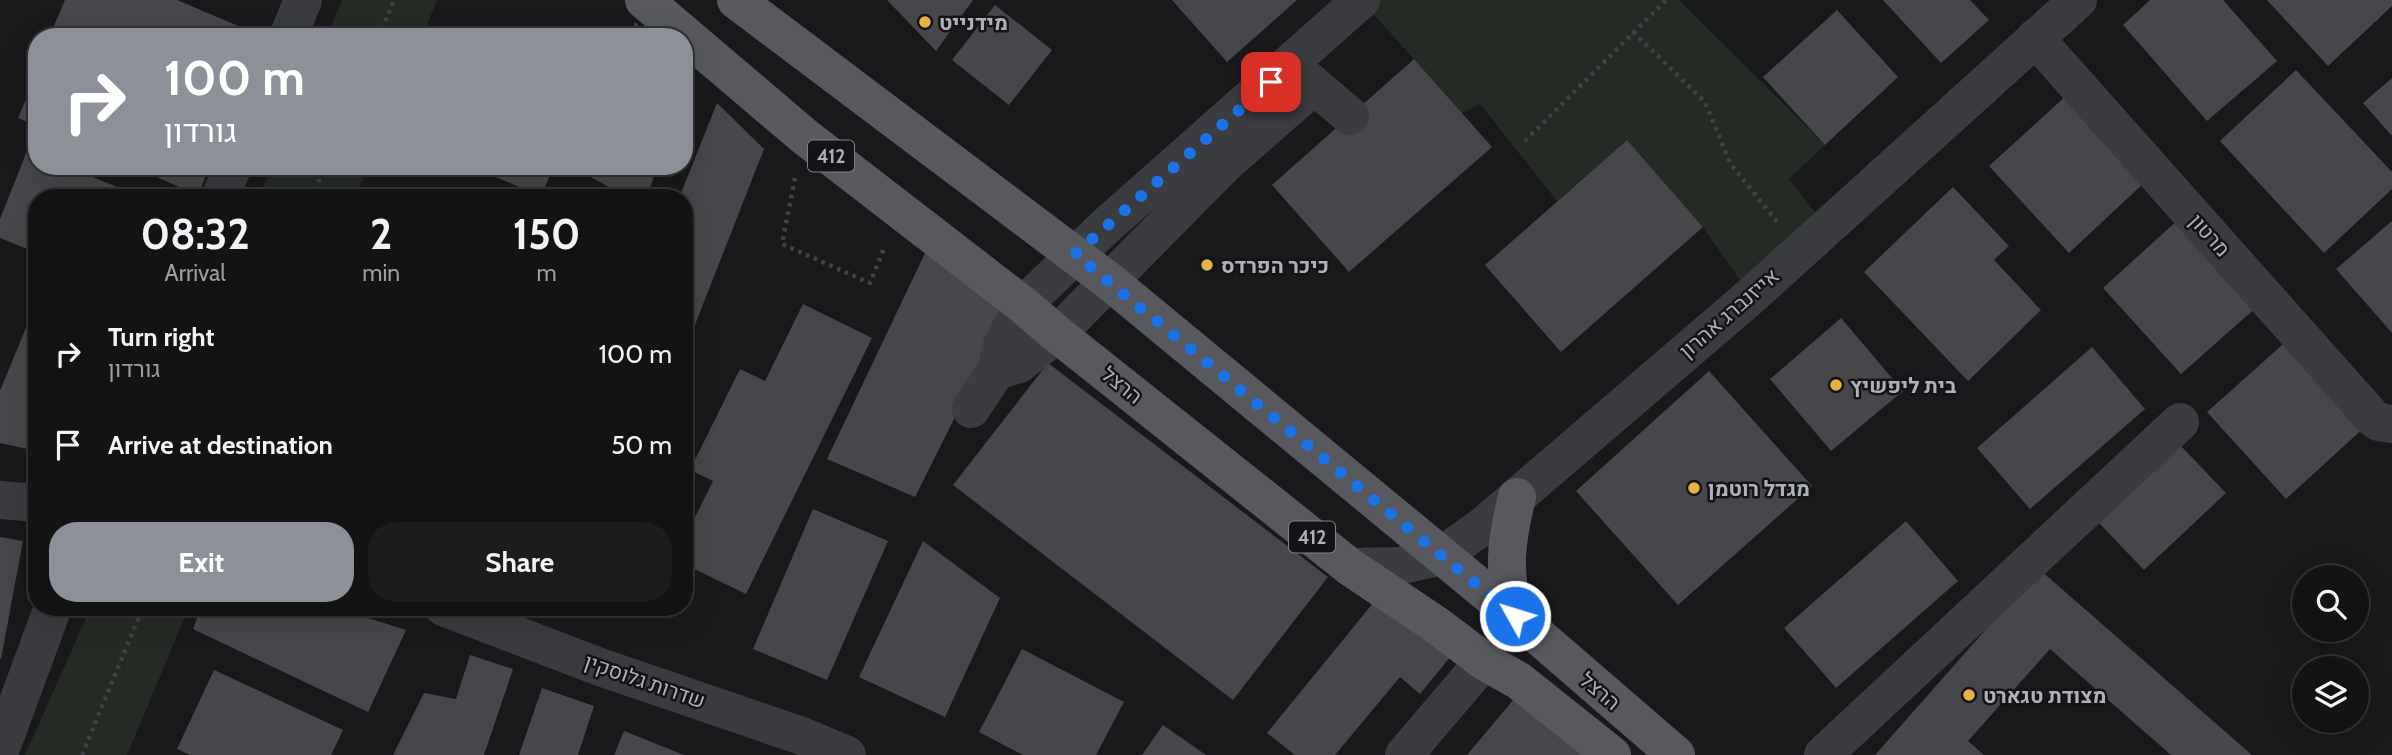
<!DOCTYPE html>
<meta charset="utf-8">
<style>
:root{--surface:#131314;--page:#1c1c1d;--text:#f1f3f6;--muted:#9d9ea0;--line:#323234;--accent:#8c9099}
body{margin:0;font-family:Cabin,Heebo,sans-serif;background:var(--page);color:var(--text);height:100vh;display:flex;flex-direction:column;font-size:26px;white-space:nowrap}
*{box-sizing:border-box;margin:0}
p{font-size:23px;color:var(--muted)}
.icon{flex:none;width:38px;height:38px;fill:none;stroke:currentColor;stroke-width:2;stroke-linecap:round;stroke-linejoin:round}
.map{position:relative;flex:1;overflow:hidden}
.panel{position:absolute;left:28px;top:189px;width:665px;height:427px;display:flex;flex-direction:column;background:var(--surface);border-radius:28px;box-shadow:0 7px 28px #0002,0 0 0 2px var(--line)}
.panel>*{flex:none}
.top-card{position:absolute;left:28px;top:28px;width:665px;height:147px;border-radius:28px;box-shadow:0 7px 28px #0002,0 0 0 2px var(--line);background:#8c9099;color:#fff;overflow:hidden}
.fabs{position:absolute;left:2292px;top:565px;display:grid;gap:14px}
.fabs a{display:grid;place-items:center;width:77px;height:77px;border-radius:50%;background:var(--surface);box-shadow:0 7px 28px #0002,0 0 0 2px var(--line);font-size:35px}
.pin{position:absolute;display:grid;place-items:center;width:60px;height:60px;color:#fff;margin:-30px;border-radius:14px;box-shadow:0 4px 10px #0006}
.me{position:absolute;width:77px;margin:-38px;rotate:309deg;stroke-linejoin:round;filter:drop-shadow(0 0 5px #0008)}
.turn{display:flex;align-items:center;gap:24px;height:147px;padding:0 21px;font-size:32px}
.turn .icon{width:91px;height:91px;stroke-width:2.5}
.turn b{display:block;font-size:49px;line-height:60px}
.eta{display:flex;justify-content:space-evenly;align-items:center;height:119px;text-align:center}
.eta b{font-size:42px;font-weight:800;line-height:49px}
.cta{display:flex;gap:14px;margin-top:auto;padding:14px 21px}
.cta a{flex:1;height:80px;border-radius:28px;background:var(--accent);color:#fff;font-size:28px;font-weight:800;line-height:80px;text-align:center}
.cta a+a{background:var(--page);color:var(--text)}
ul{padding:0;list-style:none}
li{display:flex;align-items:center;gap:21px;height:91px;padding:0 21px}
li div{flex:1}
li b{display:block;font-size:26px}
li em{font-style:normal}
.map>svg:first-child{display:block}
.park{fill:#242b25}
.building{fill:#47474b}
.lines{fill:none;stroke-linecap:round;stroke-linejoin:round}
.path{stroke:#414247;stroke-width:4.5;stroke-dasharray:3.5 5;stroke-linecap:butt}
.minor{stroke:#3b3c40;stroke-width:38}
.major{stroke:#57595f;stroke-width:38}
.route{stroke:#1a73e8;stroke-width:12;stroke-dasharray:0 21.6}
.poi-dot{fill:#e6b147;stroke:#141416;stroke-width:2.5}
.labels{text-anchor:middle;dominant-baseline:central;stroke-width:5;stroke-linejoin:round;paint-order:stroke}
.shield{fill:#141416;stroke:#7f8289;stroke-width:2}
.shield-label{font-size:19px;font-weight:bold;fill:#adb1ba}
.poi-label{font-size:21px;font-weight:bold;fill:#adb1ba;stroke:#141416;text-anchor:start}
.street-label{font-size:21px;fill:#adb1ba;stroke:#141416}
</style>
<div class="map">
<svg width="2392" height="755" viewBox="0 0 2392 755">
<rect width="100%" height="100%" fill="#19191b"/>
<!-- park -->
<path class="park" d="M342 0H437L422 37H327Z
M1361 0H1679L1825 145 1789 179 1827 227 1751 296 1703 227 1627 140 1557 201 1480 104 1462 113Z
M272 166H368L355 198H259Z
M91 607H189L127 755H25Z"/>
<!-- building -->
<path class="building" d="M65 0H177L264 37H75L53 28Z
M887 0H973L936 51Z
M1172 0H1297L1227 62Z
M1883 0H1970L1989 20 1941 63Z
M2150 0H2223L2277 61 2207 121 2123 25Z
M2267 0H2392V6L2328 66Z
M995 5 1052 50 1009 105 952 60Z
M1837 10 1898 77 1825 145 1763 77Z
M635 22 649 37H630Z
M1414 59 1492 147 1349 272 1272 185Z
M2296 70 2392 172V189L2324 253 2220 141Z
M37 74V126L18 118Z
M2392 78V136L2363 103Z
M2067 95 2146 181 2069 253 1989 166Z
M717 103 764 149 689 340 684 338V198H679Z
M1627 140 1703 227 1561 352 1485 265Z
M27 151 37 155V166H65L145 198H37V253L0 238V219Z
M131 166H210L198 195Z
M469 166H554L541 196Z
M586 166H657L647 198H628L584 173Z
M398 187 425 198H394Z
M1953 187 2009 246 1994 260 2041 310 1968 381 1864 272Z
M2180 218 2259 305 2181 374 2103 288Z
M2392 221V333L2336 269Z
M927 249 1006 315 915 497 827 459Z
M37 301V451L0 443V391Z
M803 304 872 338 746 594 684 564V539L713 481 690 470 740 369 765 381Z
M1841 318 1903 391 1831 451 1770 379Z
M2290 338 2368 424 2286 499 2207 412Z
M2092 347 2145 409 2030 509 1977 448Z
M1048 363 1328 577 1233 700 953 485Z
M1709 371 1812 486 1678 605 1576 491Z
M2179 444 2226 493 2144 570 2098 522Z
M813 509 888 541 827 680 753 649Z
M1906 521 1958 581 1836 688 1784 628Z
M0 537 23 541 1 659H0Z
M923 541 1000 598 945 717 859 677Z
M2039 569 2252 755H2171L2050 649 1968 741 1984 755H1875Z
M1378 597 1451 656 1420 694 1400 677 1335 755H1295L1267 733Z
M201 607H333L406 630 368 712 193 629Z
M1022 649 1124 702 1096 755H1023L979 732Z
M470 655 513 669 484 755H393L424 693 456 699Z
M214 670 343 730 331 755H190L177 749Z
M542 688 594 706 578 755H519Z
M1519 693 1587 755H1467Z
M1163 725 1206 755H1142Z
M624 731 684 755H614Z"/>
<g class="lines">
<!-- path -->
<path class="path" d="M1633 32 1705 102 1730 163 1778 223
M379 37 394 0
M1525 141 1666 0
M795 178 782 244 870 283 885 246
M312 198 325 166
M82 755 143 607"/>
<!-- minor -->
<path class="minor" d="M288 37 303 0
M2035 38 2373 418 2378 422 2392 424
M1296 70 1350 116
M220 198 233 166
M996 371 1019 364 1057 334 1225 164 1314 86
M971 409 996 371 1002 345 1023 305 1107 225 1361 0
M0 500 37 503
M1350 567 1399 566 1441 556 1483 526 1751 296 2078 0
M443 607 600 667 802 736 847 755
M0 751 53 607
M1404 755 1484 661
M1823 755 2180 422"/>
<!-- major -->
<path class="major" d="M644 0 804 136 1023 305 1057 334 1350 567 1435 624 1484 661 1519 681 1612 755
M736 0 1109 281 1515 616 1676 755
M1515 616C1502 571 1506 542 1517 497"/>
</g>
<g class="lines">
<!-- route -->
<path class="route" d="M1271 82 1075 254 1515 616"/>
</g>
<!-- markers -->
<g class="poi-dot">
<circle cx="925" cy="22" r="7"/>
<circle cx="1207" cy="265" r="7"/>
<circle cx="1836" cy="385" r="7"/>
<circle cx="1694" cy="488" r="7"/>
<circle cx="1969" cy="695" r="7"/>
</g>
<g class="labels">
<!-- shield labels -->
<g class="shield">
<rect x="808" y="140.5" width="46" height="31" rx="5"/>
<rect x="1289" y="521.5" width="46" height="31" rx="5"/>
</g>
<g class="shield-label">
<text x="831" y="156">412</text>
<text x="1312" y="537">412</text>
</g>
<!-- poi labels -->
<g class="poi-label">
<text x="939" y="22">מידנייט</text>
<text x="1221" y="265">כיכר הפרדס</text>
<text x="1850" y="385">בית ליפשיץ</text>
<text x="1708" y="488">מגדל רוטמן</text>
<text x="1983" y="695">מצודת טגארט</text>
</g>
<!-- street labels -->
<g class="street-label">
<text transform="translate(2210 235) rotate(48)">מרטון</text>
<text transform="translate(1729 313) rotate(-41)">אייזנברג אהרון</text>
<text transform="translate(1122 385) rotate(39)">הרצל</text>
<text transform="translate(645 681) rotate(19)">שדרות גלוסקין</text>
<text transform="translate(1600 691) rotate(40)">הרצל</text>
</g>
</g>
</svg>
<div class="fabs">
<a><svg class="icon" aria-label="search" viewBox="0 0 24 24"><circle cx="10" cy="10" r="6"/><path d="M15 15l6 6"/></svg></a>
<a><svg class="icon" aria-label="layers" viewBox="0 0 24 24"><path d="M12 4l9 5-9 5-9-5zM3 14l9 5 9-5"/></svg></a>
</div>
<div class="pin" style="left:1271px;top:82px;background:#d93025"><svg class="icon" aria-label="arrive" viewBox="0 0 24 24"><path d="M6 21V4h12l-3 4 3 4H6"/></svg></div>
<svg class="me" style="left:1515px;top:616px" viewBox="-20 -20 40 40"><circle r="17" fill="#1a73e8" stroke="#fff" stroke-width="3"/><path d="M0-11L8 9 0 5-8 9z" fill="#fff"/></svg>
<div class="top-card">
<div class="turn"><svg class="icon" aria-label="right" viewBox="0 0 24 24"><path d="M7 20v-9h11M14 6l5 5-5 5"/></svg><div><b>100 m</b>גורדון</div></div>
</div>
<section class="panel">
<div class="eta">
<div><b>08:32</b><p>Arrival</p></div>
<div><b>2</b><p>min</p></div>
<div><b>150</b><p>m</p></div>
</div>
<ul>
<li><svg class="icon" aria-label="right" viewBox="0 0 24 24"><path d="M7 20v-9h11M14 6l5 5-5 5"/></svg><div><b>Turn right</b><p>גורדון</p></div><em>100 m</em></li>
<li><svg class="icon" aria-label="arrive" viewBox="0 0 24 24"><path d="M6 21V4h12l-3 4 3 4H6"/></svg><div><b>Arrive at destination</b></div><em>50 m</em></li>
</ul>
<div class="cta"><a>Exit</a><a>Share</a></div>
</section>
</div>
